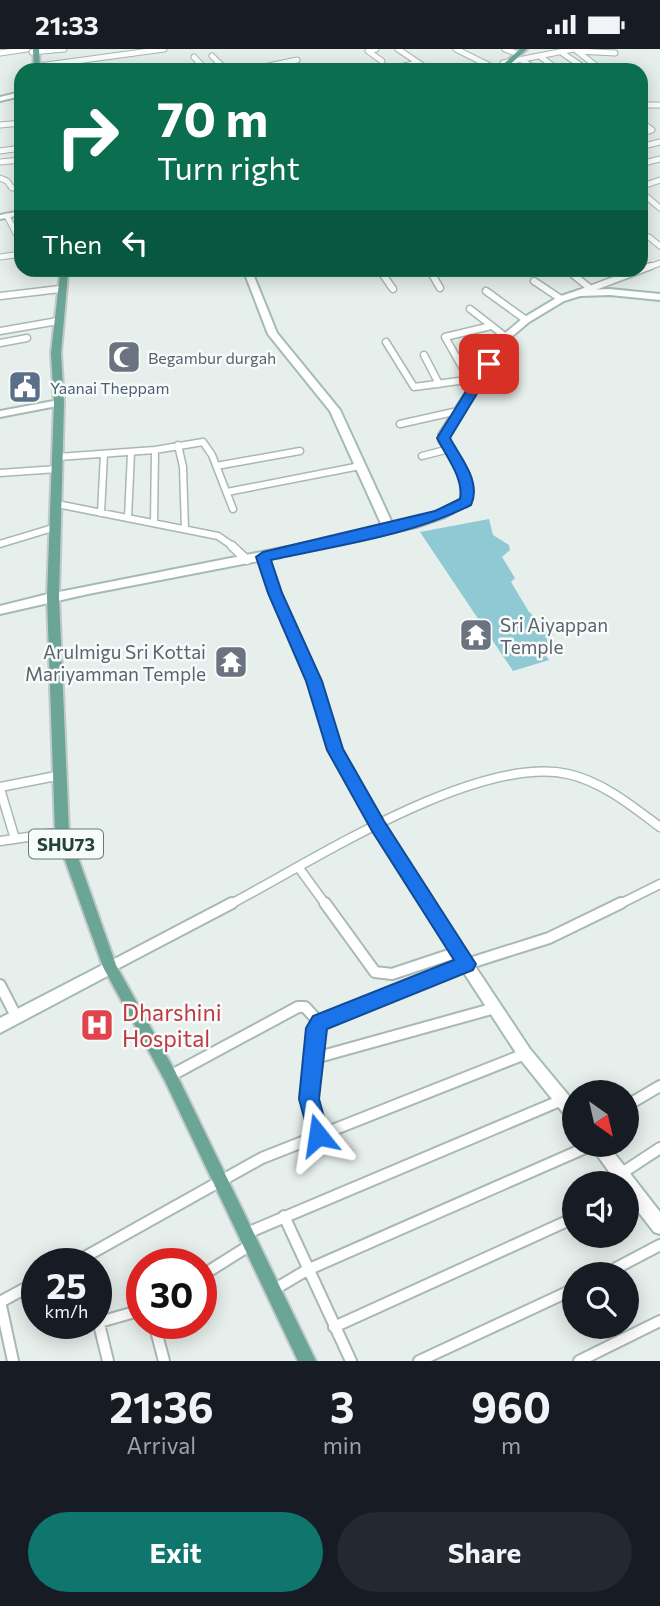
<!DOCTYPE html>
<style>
:root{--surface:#171b24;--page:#242831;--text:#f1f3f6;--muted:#9ea1a6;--accent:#0f766e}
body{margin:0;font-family:Commissioner,sans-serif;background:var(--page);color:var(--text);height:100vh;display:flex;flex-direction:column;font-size:26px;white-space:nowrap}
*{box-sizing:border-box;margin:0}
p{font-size:23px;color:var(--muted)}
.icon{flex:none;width:38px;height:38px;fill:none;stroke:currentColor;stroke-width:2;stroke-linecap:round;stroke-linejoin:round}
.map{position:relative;height:1312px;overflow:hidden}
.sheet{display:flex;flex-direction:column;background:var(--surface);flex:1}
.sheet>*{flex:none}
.banner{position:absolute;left:14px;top:14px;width:634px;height:214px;border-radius:21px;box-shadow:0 4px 18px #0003;background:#0b6e4f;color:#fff;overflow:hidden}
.needle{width:46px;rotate:146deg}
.tools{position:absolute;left:562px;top:1031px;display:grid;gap:14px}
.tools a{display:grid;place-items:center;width:77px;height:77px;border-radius:50%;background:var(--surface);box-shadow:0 4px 18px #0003;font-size:35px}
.speed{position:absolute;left:21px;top:1199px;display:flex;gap:14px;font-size:35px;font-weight:700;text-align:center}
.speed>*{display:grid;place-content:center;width:91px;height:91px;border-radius:50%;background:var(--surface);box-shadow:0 4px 18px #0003;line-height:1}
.speed small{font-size:18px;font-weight:400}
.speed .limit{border:10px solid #d22;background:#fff;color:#111}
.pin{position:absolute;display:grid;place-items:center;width:60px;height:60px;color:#fff;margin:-30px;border-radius:14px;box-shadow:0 4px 10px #0006}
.me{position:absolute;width:77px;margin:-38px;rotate:345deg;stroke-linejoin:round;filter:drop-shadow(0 0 5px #0008)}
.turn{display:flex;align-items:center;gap:24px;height:147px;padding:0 28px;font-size:32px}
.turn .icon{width:91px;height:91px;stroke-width:2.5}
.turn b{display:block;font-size:49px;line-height:60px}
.then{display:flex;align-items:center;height:66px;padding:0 28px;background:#0003;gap:14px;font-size:26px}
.eta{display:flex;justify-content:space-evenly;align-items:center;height:119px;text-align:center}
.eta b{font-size:42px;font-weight:700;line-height:49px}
.cta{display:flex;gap:14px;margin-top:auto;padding:14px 28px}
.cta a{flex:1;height:80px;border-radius:42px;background:var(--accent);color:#fff;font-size:28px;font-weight:700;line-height:80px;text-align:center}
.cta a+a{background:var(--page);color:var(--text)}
.status{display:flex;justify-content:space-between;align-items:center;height:49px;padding:0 35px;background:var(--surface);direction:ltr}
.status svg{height:19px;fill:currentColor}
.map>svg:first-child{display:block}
.water{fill:#8ec9d4}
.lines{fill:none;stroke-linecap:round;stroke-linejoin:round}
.street-far3-casing{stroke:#a8b8b2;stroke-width:7}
.street-far2-casing{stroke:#a8b8b2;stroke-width:9}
.street-far1-casing{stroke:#a8b8b2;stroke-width:11}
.street-casing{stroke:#a8b8b2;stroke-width:14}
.secondary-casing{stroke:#a4bbb3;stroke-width:4}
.primary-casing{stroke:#c2cac8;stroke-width:4}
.street-far3{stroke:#fff;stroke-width:5}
.street-far2{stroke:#fff;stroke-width:6}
.street-far1{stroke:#fff;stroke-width:8}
.street{stroke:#fff;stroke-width:10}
.secondary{fill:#fff;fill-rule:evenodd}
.primary{fill:#6aa596;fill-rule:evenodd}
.route{fill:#1a73e8;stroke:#114b97;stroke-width:2}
.labels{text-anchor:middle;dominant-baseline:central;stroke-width:5;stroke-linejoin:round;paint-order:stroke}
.far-worship-label{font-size:16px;fill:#5b616d;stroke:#f7fbf9;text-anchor:start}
.far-service-label{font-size:16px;fill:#4e5e75;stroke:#f7fbf9;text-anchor:start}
.shield{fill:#f7fbf9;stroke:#637a73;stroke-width:2}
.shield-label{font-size:18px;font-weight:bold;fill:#24423a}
.worship-label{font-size:19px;fill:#5b616d;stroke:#f7fbf9;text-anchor:start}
.near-health-label{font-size:23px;fill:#be3a42;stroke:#f7fbf9;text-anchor:start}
</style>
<div class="status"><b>21:33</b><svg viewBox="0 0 49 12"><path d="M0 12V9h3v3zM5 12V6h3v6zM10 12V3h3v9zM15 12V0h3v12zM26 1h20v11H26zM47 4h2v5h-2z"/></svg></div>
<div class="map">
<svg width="660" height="1312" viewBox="0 0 660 1312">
<rect width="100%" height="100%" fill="#e6efeb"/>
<!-- water -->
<path class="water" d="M489 470 493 486 509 496 510 501 502 508 515 529 511 533 529 563 554 585 547 591 553 603 550 605 546 601 543 603 549 611 513 622 420 483Z"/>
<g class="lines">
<defs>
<path id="street-far3" d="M376 0 368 2 382 12
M398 0 429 21
M456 0 496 20
M505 0 516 4
M576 1 601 21
M577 2 615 4
M32 3 64 0
M561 3 587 21
M0 4 27 0
M212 7 226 21
M194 8 206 21
M541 8 558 21
M523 12 537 21
M503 14 574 0
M32 18 164 0
M166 19 180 21
M104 21 118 20
M249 21 297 11
M296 21 305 19
M388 21 417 14
M640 52 647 56H660
M640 72 652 81 640 85
M0 76 21 74
M640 98 660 93
M0 102 21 99
M0 113 21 111
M640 115 660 110
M0 129 7 132 12 139H21
M640 138 660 131
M640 142 660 159
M7 167 21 194
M649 188 660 197
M0 208 21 205
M646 219 660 214"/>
<path id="street-far2" d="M379 220 393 240
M429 220 440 239
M566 220 591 240
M534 232 561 250
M486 242 526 271
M579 244 651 217
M0 247 60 240
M470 260 506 288
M0 282 58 272
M386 293 414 338 481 329
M0 294 27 289
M424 306 439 335
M469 330 445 288 491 277
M400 375 458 362
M178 396 183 418 185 480
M422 407 449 400
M58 408 155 401 203 393 212 406 233 460
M216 417 300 402
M0 424 57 420
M227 443 360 417
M57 455 218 487 234 498
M101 464 104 405
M128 469 131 404
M154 474 155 401
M0 495 56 478"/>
<path id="street-far1" d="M232 497 247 511
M0 738 61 726
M0 740 15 790
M0 792 62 783
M299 819 326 856
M229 856C311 813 476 705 568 725 603 733 632 757 660 778
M618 856 660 835"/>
<path id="street" d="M325 854 375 923 392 925 458 903
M110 918 232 854
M0 936 16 967
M315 1009 495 959
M170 1027 298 958H305L320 974
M626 1057 660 1037
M319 1086 309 1050 316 979 320 974 467 915 549 889 621 854
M622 1124 660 1099
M284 1167 351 1312
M247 1184 562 1051
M74 1214 262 1109 525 1005
M605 1225 660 1196
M201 1227 252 1195
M275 1240 307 1221 592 1096
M0 1252 13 1312
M0 1253 37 1233
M96 1274 142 1261
M154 1274 164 1312
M99 1275 108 1312
M334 1278 574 1169
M419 1312 574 1240
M579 1312 660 1272"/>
<path id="secondary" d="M21 43V47L0 52V48Z
M21 162V166L0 170V166Z
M243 220H251L277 284 340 361 393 476 437 463 461 450C466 429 450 409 439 392V385L503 286 523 269 558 248 579 241 610 240 660 245V251L610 246 580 247 564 252 529 273 509 290 449 385V392C461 410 479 432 470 454L445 468 416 478 269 510 281 544 320 632 341 700 383 773 463 899 530 1000 574 1053V1073L568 1070 520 1010 453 907 373 781 331 704 308 632 269 544 259 512 88 545 0 565V557L44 546 383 479 330 362 268 285Z
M59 351 62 352V356L0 368V362Z
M110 912 115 913 117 918 115 923 0 984V969Z
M590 1096H608L660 1163V1185L654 1183 626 1147V1134H617Z"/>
<path id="primary" d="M33 0H39L40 21H34Z
M520 0H527L504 21H497Z
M57 220H66L68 225 61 304 64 354 59 548 69 783 116 916 175 1022 316 1312H298L165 1032 103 918 55 783 47 548 54 354 51 304 60 225Z"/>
</defs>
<!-- street-far3 casing -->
<use href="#street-far3" class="street-far3-casing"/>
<!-- street-far2 casing -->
<use href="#street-far2" class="street-far2-casing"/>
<!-- street-far1 casing -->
<use href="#street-far1" class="street-far1-casing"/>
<!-- street casing -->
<use href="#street" class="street-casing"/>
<!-- secondary casing -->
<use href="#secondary" class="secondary-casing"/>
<!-- primary casing -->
<use href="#primary" class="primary-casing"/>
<!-- street-far3 -->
<use href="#street-far3" class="street-far3"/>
<!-- street-far2 -->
<use href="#street-far2" class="street-far2"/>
<!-- street-far1 -->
<use href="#street-far1" class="street-far1"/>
<!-- street -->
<use href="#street" class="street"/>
<!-- secondary -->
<use href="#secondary" class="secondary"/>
<!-- primary -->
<use href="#primary" class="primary"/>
</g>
<!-- route -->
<path class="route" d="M489 312 495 315 450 389C460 408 482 433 471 456 410 487 338 496 271 511L282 544 322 632 343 700 384 772 476 915 473 921 327 980 319 1050 329 1086 326 1094 318 1097 311 1094 299 1050 306 979 313 967 454 911 372 782 327 701 306 632 268 544 256 508 263 503 435 462 460 450C464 429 446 407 437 389L483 315Z"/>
<!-- icons -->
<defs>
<symbol id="mosque-square" viewBox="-11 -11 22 22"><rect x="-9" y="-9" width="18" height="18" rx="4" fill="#6b7280" stroke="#f7fbf9"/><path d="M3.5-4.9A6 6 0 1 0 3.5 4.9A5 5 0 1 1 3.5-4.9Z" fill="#fff"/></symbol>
<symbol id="civic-square" viewBox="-11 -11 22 22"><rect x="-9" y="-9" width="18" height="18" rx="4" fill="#5c6f8a" stroke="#f7fbf9"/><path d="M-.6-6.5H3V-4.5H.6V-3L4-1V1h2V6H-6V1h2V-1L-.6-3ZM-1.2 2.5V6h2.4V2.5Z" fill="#fff"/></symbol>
<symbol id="temple-square" viewBox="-11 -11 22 22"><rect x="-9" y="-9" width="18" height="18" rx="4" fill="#6b7280" stroke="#f7fbf9"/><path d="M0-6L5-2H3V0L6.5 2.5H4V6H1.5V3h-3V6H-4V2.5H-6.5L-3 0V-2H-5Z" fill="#fff"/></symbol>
<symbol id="hospital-square" viewBox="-11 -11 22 22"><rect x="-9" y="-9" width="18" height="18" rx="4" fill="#e0444e" stroke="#f7fbf9"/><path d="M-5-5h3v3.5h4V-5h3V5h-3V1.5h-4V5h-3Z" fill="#fff"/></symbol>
</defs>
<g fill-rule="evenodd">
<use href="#mosque-square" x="105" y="289" width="38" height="38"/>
<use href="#civic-square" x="6" y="319" width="38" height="38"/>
<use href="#temple-square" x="457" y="567" width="38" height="38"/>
<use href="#temple-square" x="212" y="594" width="38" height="38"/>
<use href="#hospital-square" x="78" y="957" width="38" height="38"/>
</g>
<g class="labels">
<!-- far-worship labels -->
<g class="far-worship-label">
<text x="148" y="308">Begambur durgah</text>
</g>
<!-- far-service labels -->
<g class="far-service-label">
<text x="50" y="338">Yaanai Theppam</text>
</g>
<!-- shield labels -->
<rect class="shield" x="29" y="780.5" width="74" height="29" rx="5"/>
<g class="shield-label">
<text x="66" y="795">SHU73</text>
</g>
<!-- worship labels -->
<g class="worship-label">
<text x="500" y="575">Sri Aiyappan<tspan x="500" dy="22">Temple</tspan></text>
<text x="206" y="602" text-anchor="end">Arulmigu Sri Kottai<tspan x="206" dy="22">Mariyamman Temple</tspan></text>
</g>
<!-- near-health labels -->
<g class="near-health-label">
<text x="122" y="963">Dharshini<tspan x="122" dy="26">Hospital</tspan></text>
</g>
</g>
</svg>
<div class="tools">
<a><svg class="needle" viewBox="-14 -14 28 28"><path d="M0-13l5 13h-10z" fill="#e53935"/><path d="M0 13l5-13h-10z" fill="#9ea1a6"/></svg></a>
<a><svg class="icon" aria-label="sound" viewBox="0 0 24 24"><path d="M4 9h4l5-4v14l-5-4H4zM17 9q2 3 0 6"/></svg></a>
<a><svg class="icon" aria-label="search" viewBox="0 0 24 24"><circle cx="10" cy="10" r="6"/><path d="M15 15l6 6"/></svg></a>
</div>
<div class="speed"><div>25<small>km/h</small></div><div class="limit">30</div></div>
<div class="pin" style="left:489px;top:315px;background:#d93025"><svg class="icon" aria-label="arrive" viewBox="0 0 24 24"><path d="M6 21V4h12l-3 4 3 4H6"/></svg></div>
<svg class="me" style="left:318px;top:1086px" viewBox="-20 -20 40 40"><path d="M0-17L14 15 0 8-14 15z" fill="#1a73e8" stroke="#fff" stroke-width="4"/></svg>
<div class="banner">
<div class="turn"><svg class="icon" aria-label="right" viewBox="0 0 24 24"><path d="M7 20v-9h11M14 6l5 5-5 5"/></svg><div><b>70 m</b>Turn right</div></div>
<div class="then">Then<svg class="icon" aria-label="left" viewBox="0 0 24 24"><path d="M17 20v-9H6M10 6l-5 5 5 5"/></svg></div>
</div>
</div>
<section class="sheet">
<div class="eta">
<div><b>21:36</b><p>Arrival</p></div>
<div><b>3</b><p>min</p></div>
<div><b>960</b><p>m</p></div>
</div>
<div class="cta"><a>Exit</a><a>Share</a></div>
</section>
